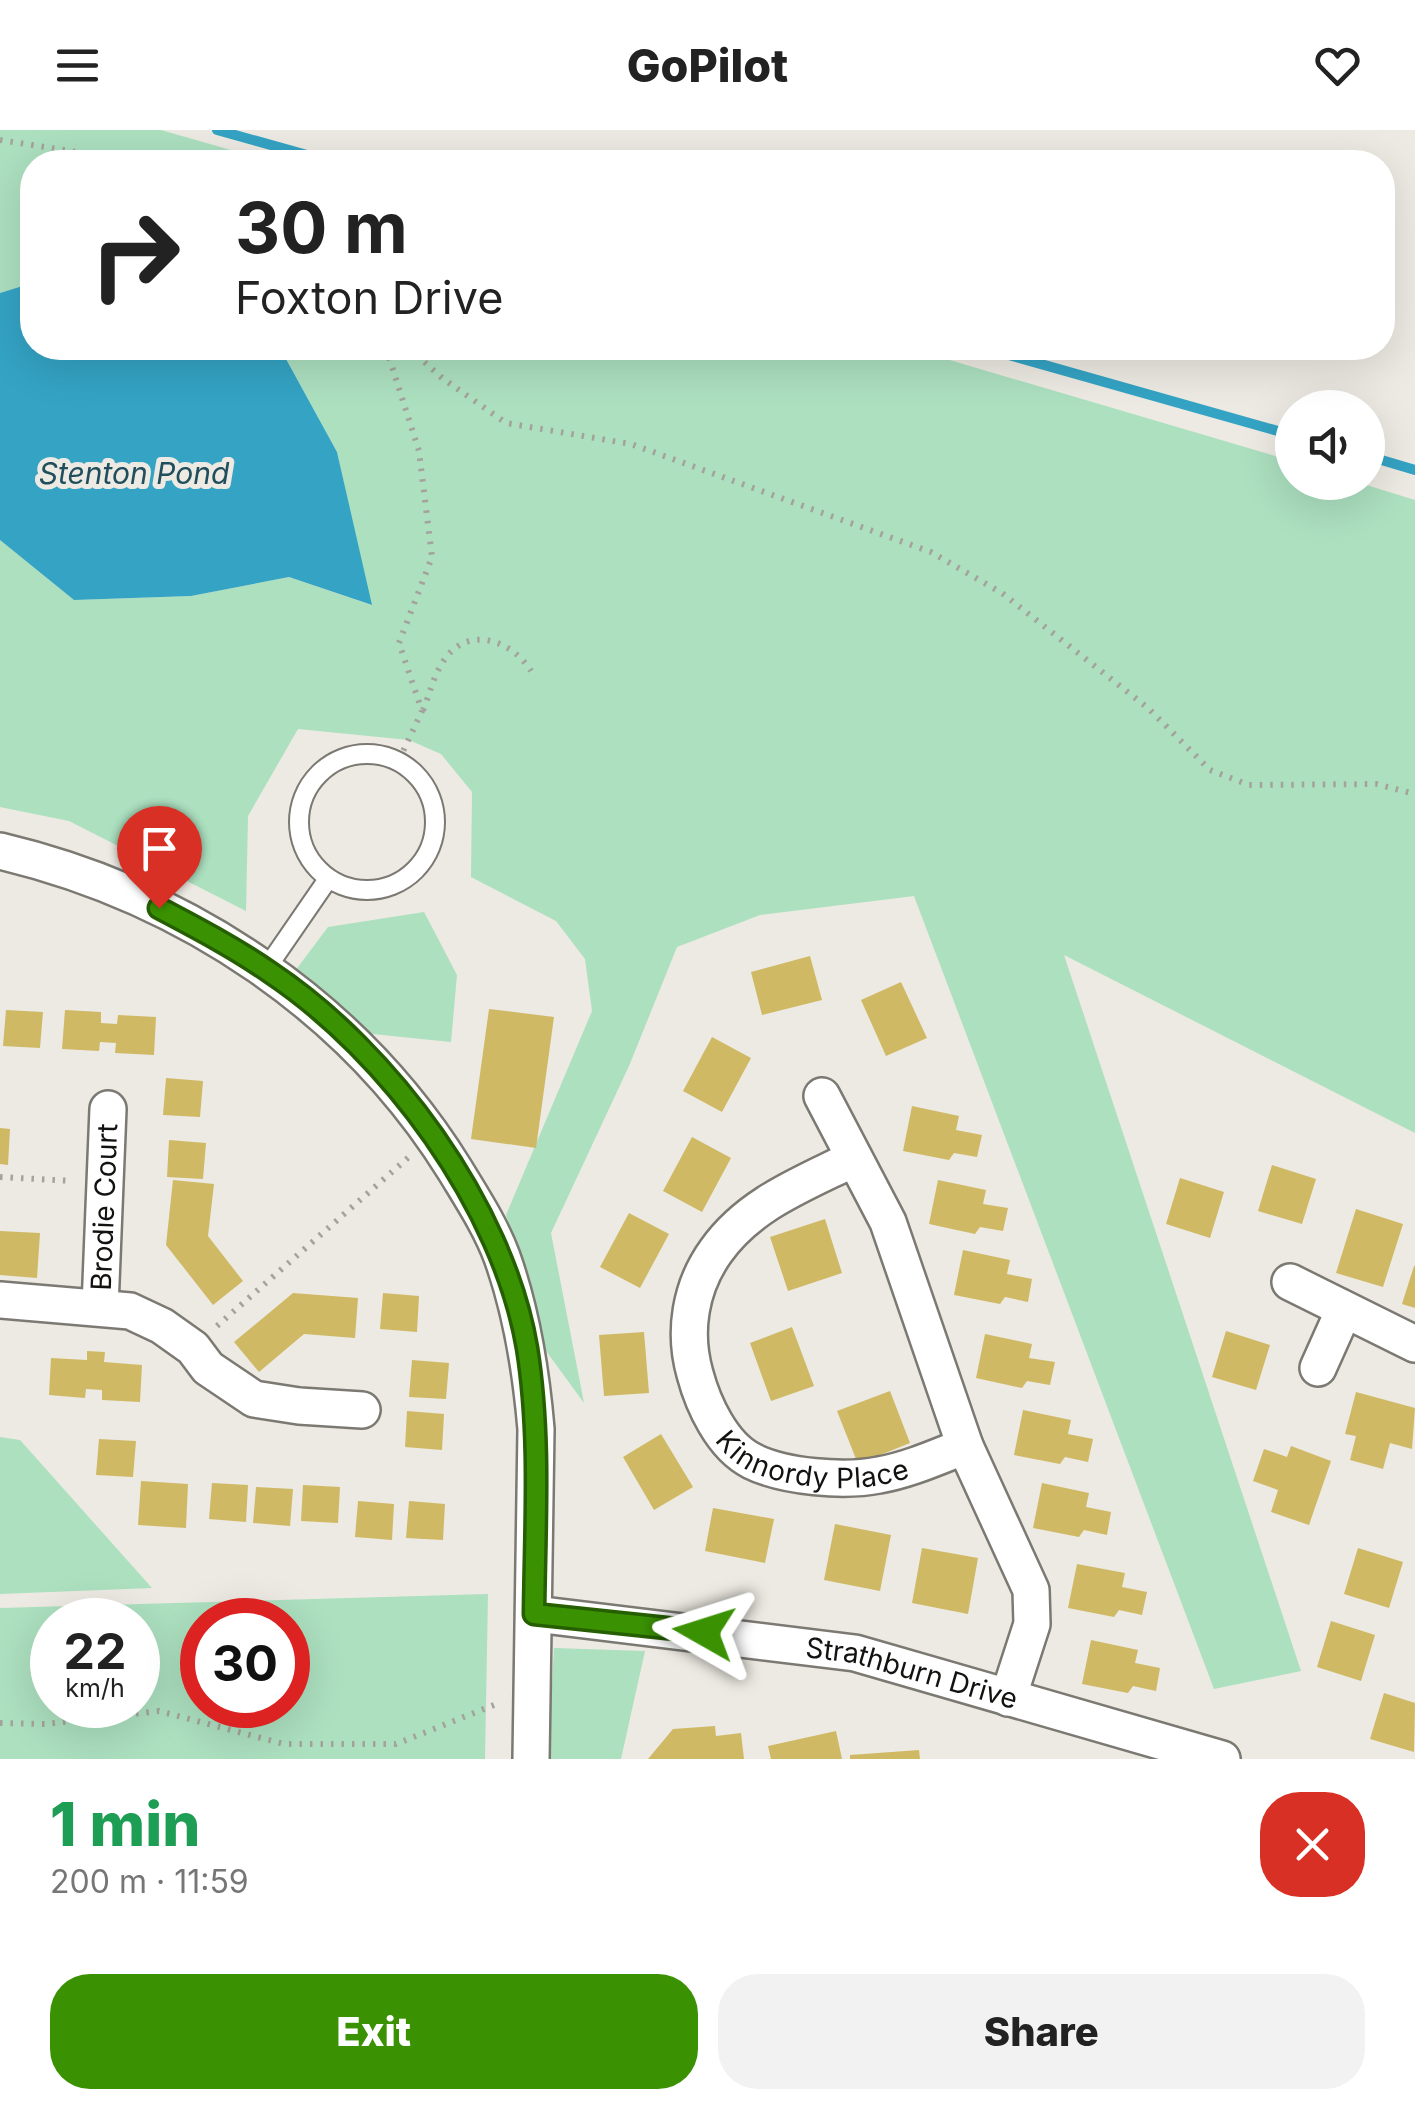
<!DOCTYPE html>
<meta charset="utf-8">
<style>
:root{--surface:#fff;--page:#f2f2f2;--text:#222;--muted:#767676;--accent:#3a9202}
body{margin:0;font-family:Inter,sans-serif;background:var(--page);color:var(--text);height:100vh;display:flex;flex-direction:column;font-size:38px;white-space:nowrap}
*{box-sizing:border-box;margin:0}
p{font-size:32px;color:var(--muted)}
.icon{flex:none;width:55px;height:55px;fill:none;stroke:currentColor;stroke-width:2;stroke-linecap:round;stroke-linejoin:round}
.map{position:relative;height:1629px;overflow:hidden}
.details{display:flex;flex-direction:column;background:var(--surface);flex:1}
.details>*{flex:none}
.top-card{position:absolute;left:20px;top:20px;width:1375px;height:210px;border-radius:40px;box-shadow:0 10px 40px #0002;background:#fff;color:var(--text);overflow:hidden}
.controls{position:absolute;left:1275px;top:260px;display:grid;gap:20px}
.controls a{display:grid;place-items:center;width:110px;height:110px;border-radius:50%;background:var(--surface);box-shadow:0 10px 40px #0002;font-size:50px}
.speed{position:absolute;left:30px;top:1468px;display:flex;gap:20px;font-size:50px;font-weight:700;text-align:center}
.speed>*{display:grid;place-content:center;width:130px;height:130px;border-radius:50%;background:var(--surface);box-shadow:0 10px 40px #0002;line-height:1}
.speed small{font-size:25px;font-weight:400}
.speed .limit{border:15px solid #d22;background:#fff;color:#111}
.pin{position:absolute;display:grid;place-items:center;width:85px;height:85px;color:#fff;margin:-102px -42px;border-radius:50% 50% 50% 0;rotate:-45deg;box-shadow:0 0 10px #0007}
.pin .icon{rotate:45deg}
.me{position:absolute;width:110px;margin:-55px;rotate:276deg;stroke-linejoin:round;filter:drop-shadow(0 0 8px #0008)}
.turn{display:flex;align-items:center;gap:35px;height:210px;padding:0 50px;font-size:45px}
.turn .icon{width:130px;height:130px;stroke-width:2.5}
.turn b{display:block;font-size:70px;line-height:85px}
.round{display:grid;place-items:center;flex:none;width:105px;height:105px;border-radius:40px;background:var(--page)}
.head{display:flex;align-items:center;justify-content:space-between;height:170px;padding:0 50px}
h1{font-size:60px;font-weight:800;line-height:75px;color:#1e9e55}
.action{display:flex;gap:20px;margin-top:auto;padding:20px 50px}
.action a{flex:1;height:115px;border-radius:40px;background:var(--accent);color:#fff;font-size:40px;font-weight:800;line-height:115px;text-align:center}
.action a+a{background:var(--page);color:var(--text)}
header{display:flex;justify-content:space-between;align-items:center;height:130px;padding:0 50px;background:var(--surface);font-size:45px;font-weight:800}
.map>svg:first-child{display:block}
.green{fill:#ace0bf;fill-rule:evenodd}
.water{fill:#34a3c4}
.lines{fill:none;stroke-linecap:round;stroke-linejoin:round}
.stream{stroke:#34a3c4;stroke-width:10}
.building{fill:#d0b965}
.lane-casing{stroke:#7b7972;stroke-width:22}
.street-casing{stroke:#7b7972;stroke-width:40}
.path{stroke:#a4a29c;stroke-width:6;stroke-dasharray:2.5 8;stroke-linecap:butt}
.lane{stroke:#fff;stroke-width:18}
.street{stroke:#fff;stroke-width:35}
.route-casing{stroke:#265f01;stroke-width:25}
.route{stroke:#3a9202;stroke-width:18}
.labels{text-anchor:middle;dominant-baseline:central;stroke-width:10;stroke-linejoin:round;paint-order:stroke}
.street-label{font-size:28px;fill:#131210;stroke:#eceae2}
.water-label{font-size:30px;font-style:italic;fill:#214e5d;stroke:#eceae2}
</style>
<header><svg class="icon" aria-label="menu" viewBox="0 0 24 24"><path d="M4 6h16M4 12h16M4 18h16"/></svg>GoPilot<svg class="icon" aria-label="heart" viewBox="0 0 24 24"><path d="M12 20l-8-8c-3-5 5-10 8-4 3-6 11-1 8 4z"/></svg></header>
<div class="map">
<svg width="1415" height="1629" viewBox="0 0 1415 1629">
<rect width="100%" height="100%" fill="#eceae2"/>
<!-- green -->
<path class="green" d="M0 0H161L273 32H32V153L0 163Z
M280 218H909L1292 331V352L1360 353 1415 370V1003L1064 825 1301 1541 1214 1559 914 766 760 785 677 817 629 936 551 1103 584 1273 541 1214 506 1085 592 881 585 829 556 791 471 747 472 662 441 624 409 610 298 599 248 686 246 781 69 691 0 677V410L74 470 191 466 289 447 371 475 337 322Z
M424 782 457 845 451 912 363 903 295 841 328 797Z
M0 1307 20 1310 152 1458 0 1464Z
M488 1464 485 1629H0V1478ZM52 1490H138V1575H52ZM202 1490H288V1575H202Z
M554 1518 645 1521 621 1629H548Z"/>
<!-- water -->
<path class="water" d="M32 153V218H280L337 322 372 475 289 447 191 466 74 470 0 410V163Z"/>
<g class="lines">
<!-- stream -->
<path class="stream" d="M217 0 332 32
M984 218 1292 305
M1368 326 1415 340"/>
</g>
<!-- building -->
<path class="building" d="M810 826 822 870 762 885 751 842Z
M901 852 927 908 886 926 861 870Z
M489 879 554 887 536 1018 471 1009Z
M6 880 43 882 40 918 3 916Z
M65 880 101 882V893L117 894 118 885 156 887 154 925 115 923 116 913 100 912 99 921 62 919Z
M712 907 751 928 722 982 683 961Z
M166 948 203 951 200 987 163 985Z
M912 976 959 986 956 1000 982 1005 977 1027 954 1023 949 1030 903 1021Z
M0 998 10 999 8 1035 0 1034Z
M692 1007 731 1028 702 1082 663 1061Z
M169 1010 206 1013 203 1049 167 1047Z
M1272 1035 1316 1049 1302 1094 1258 1081Z
M1180 1048 1224 1062 1210 1108 1166 1094Z
M173 1050 214 1054 208 1106 243 1151 213 1175 166 1115Z
M938 1050 986 1060 983 1074 1008 1078 1003 1101 980 1097 975 1104 929 1094Z
M1356 1079 1403 1094 1383 1157 1336 1143Z
M629 1083 669 1104 640 1158 600 1137Z
M825 1089 842 1143 788 1161 770 1107Z
M0 1101 40 1103 37 1148 0 1145Z
M963 1120 1010 1130 1007 1144 1032 1149 1028 1172 1005 1167 1000 1174 954 1165Z
M1414 1136H1415V1178L1402 1174Z
M293 1163 358 1168 355 1208 304 1204 259 1242 234 1212Z
M383 1163 419 1166 417 1202 380 1199Z
M792 1197 814 1256 771 1271 750 1213Z
M1226 1201 1270 1215 1256 1260 1212 1247Z
M644 1202 649 1263 604 1266 599 1205Z
M985 1204 1032 1214 1029 1228 1055 1232 1050 1255 1027 1251 1022 1258 976 1248Z
M87 1221 105 1222 104 1232 142 1235 140 1272 102 1270V1260L86 1259 85 1268 49 1265 51 1228 87 1230Z
M412 1230 449 1233 446 1269 409 1267Z
M890 1261 910 1313 858 1334 837 1281Z
M1356 1262 1415 1278 1412 1319 1390 1313 1383 1339 1350 1330 1356 1306 1345 1304Z
M1023 1280 1071 1290 1068 1304 1093 1309 1088 1332 1065 1327 1060 1334 1014 1325Z
M407 1281 444 1284 442 1320 405 1317Z
M661 1304 693 1357 654 1380 623 1327Z
M99 1309 136 1311 133 1347 96 1345Z
M1291 1316 1331 1331 1309 1395 1271 1382 1278 1360 1253 1351 1264 1319 1287 1327Z
M141 1351 188 1354 186 1398 138 1395Z
M212 1353 248 1355 246 1392 209 1389Z
M1042 1353 1089 1363 1086 1377 1111 1382 1107 1405 1084 1400 1079 1407 1033 1398Z
M303 1355 340 1357 338 1393 301 1391Z
M256 1357 293 1359 290 1396 253 1393Z
M358 1371 394 1374 392 1410 355 1407Z
M409 1371 445 1374 443 1410 406 1408Z
M713 1378 774 1389 765 1433 705 1421Z
M835 1394 891 1405 880 1461 824 1450Z
M922 1418 978 1428 968 1484 912 1473Z
M1358 1418 1403 1432 1389 1478 1344 1464Z
M1077 1434 1125 1443 1122 1457 1147 1462 1142 1485 1119 1480 1114 1487 1068 1478Z
M1331 1491 1375 1505 1361 1551 1317 1537Z
M1091 1510 1138 1520 1135 1533 1160 1538 1156 1561 1133 1556 1128 1563 1082 1554Z
M1384 1563 1415 1573 1414 1622 1370 1609Z
M715 1596 716 1606 741 1603 744 1629H648L673 1599Z
M836 1601 842 1629H771L768 1616Z
M919 1620 920 1629H850V1625Z"/>
<g class="lines">
<defs>
<path id="lane" d="M299 692a68 68 0 1 1 136 0a68 68 0 1 1-136 0Z
M266 839 328 749"/>
<g id="street">
<path d="M0 721C186 765 354 877 455 1040 472 1068 491 1097 502 1127 522 1183 531 1240 536 1299L531 1629"/>
<path d="M822 966 888 1092 965 1316 1031 1460 1032 1494 1008 1568"/>
<path id="s1" d="M853 1029C803 1054 749 1074 716 1121 690 1157 683 1202 695 1244 703 1274 722 1316 752 1331 784 1347 844 1352 879 1345 908 1340 937 1327 965 1316"/>
<path d="M1290 1152 1415 1214"/>
<path d="M0 1170 130 1181 162 1196 193 1218 208 1238 254 1269 299 1276 362 1280"/>
<path id="s2" d="M100 1177 108 979"/>
<path d="M1318 1238 1344 1180"/>
<path id="s3" d="M535 1484 855 1523 1222 1629"/>
</g>
</defs>
<!-- lane casing -->
<use href="#lane" class="lane-casing"/>
<!-- street casing -->
<use href="#street" class="street-casing"/>
<!-- path -->
<path class="path" d="M0 10 140 32
M386 218 419 321 432 427 399 513 422 581 398 632
M409 218 442 248 506 293 631 314 931 422 1002 463 1148 578 1210 640 1249 655 1376 654 1415 664
M423 580C429 566 433 548 441 535 464 494 510 508 531 541
M0 1047 73 1051
M217 1196 410 1026
M0 1593 45 1594 159 1581 284 1614H396L499 1573"/>
<!-- lane -->
<use href="#lane" class="lane"/>
<!-- street -->
<use href="#street" class="street"/>
</g>
<g class="lines">
<defs>
<path id="route" d="M159 778C197 798 235 818 271 843 389 922 503 1076 527 1218 541 1305 535 1395 534 1484L704 1502"/>
</defs>
<!-- route casing -->
<use href="#route" class="route-casing"/>
<!-- route -->
<use href="#route" class="route"/>
</g>
<g class="labels">
<!-- street labels -->
<g class="street-label">
<text stroke="none"><textPath href="#s2" startOffset="100">Brodie Court</textPath></text>
<text stroke="none"><textPath href="#s1" startOffset="462">Kinnordy Place</textPath></text>
<text stroke="none"><textPath href="#s3" startOffset="382">Strathburn Drive</textPath></text>
</g>
<!-- water labels -->
<g class="water-label">
<text x="134" y="343">Stenton Pond</text>
</g>
</g>
</svg>
<div class="controls">
<a><svg class="icon" aria-label="sound" viewBox="0 0 24 24"><path d="M4 9h4l5-4v14l-5-4H4zM17 9q2 3 0 6"/></svg></a>
</div>
<div class="speed"><div>22<small>km/h</small></div><div class="limit">30</div></div>
<div class="pin" style="left:159px;top:778px;background:#d93025"><svg class="icon" aria-label="arrive" viewBox="0 0 24 24"><path d="M6 21V4h12l-3 4 3 4H6"/></svg></div>
<svg class="me" style="left:704px;top:1502px" viewBox="-20 -20 40 40"><path d="M0-17L14 15 0 8-14 15z" fill="#3a9202" stroke="#fff" stroke-width="4"/></svg>
<div class="top-card">
<div class="turn"><svg class="icon" aria-label="right" viewBox="0 0 24 24"><path d="M7 20v-9h11M14 6l5 5-5 5"/></svg><div><b>30 m</b>Foxton Drive</div></div>
</div>
</div>
<section class="details">
<div class="head"><div><h1>1 min</h1><p>200 m · 11:59</p></div><a class="round" style="background:#d93025;color:#fff"><svg class="icon" aria-label="close" viewBox="0 0 24 24"><path d="M6 6l12 12M18 6L6 18"/></svg></a></div>
<div class="action"><a>Exit</a><a>Share</a></div>
</section>
